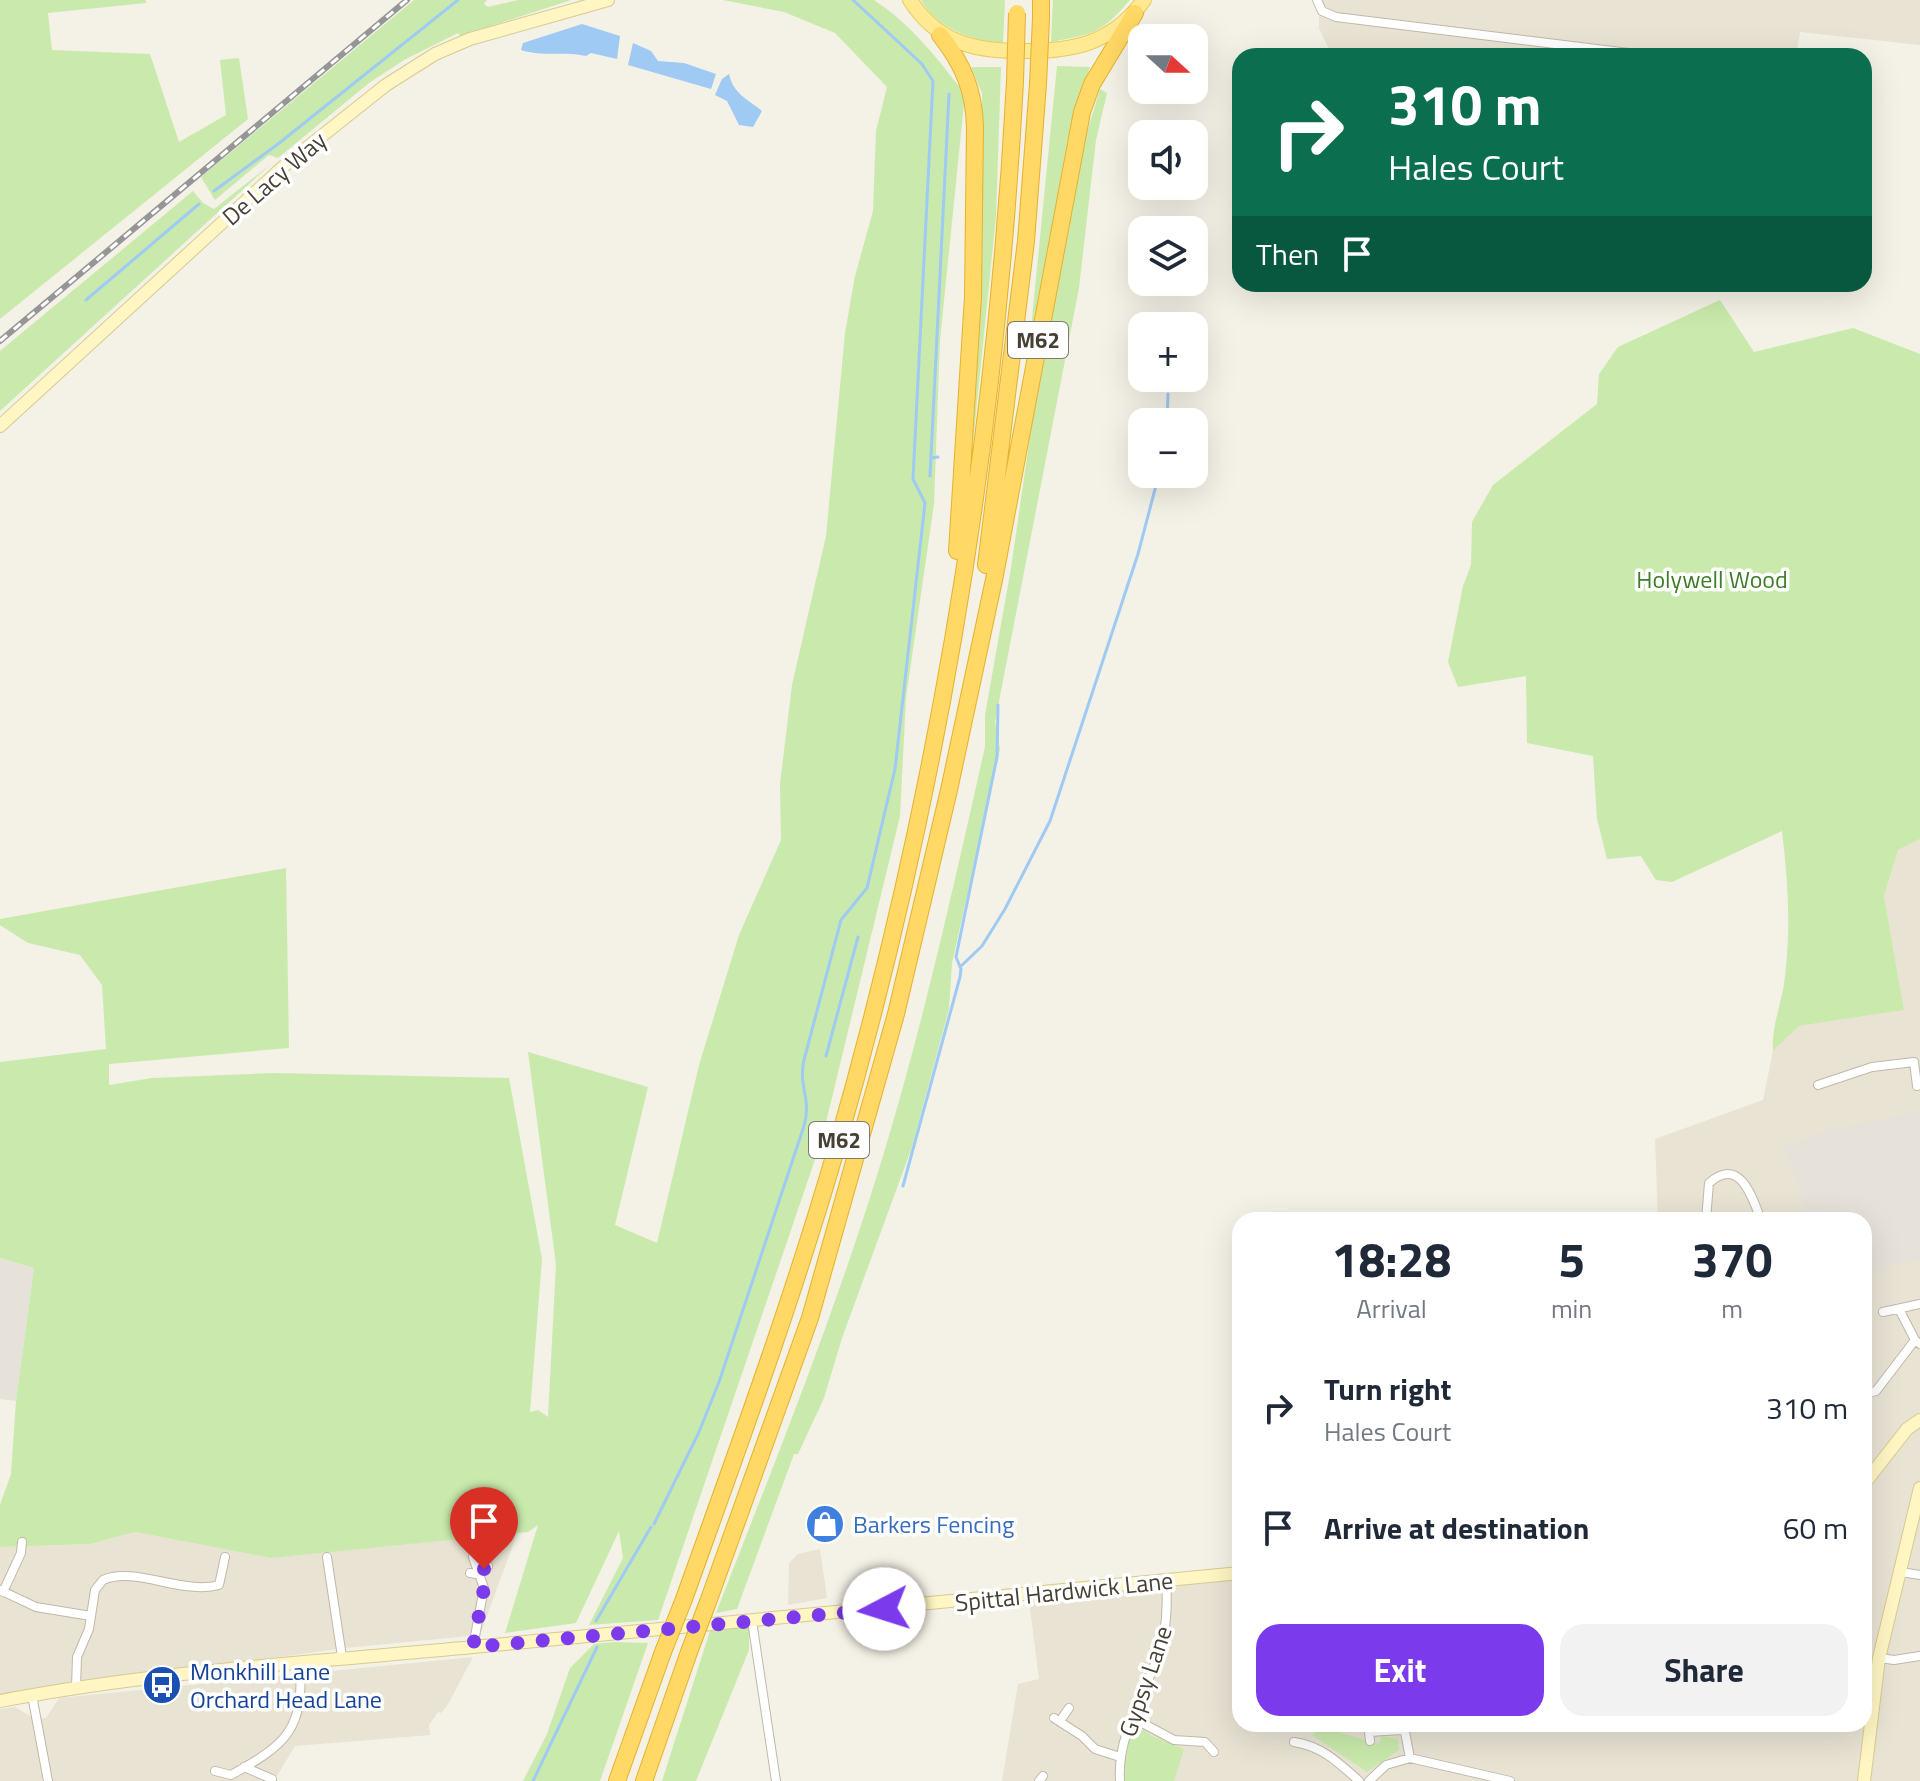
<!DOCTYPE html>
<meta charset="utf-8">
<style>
:root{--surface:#fff;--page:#f2f2f3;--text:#1f2937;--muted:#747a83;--accent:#7c3aed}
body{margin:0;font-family:"Titillium Web",sans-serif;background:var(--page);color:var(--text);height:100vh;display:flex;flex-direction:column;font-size:30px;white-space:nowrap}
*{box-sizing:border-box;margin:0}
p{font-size:26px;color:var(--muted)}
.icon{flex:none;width:44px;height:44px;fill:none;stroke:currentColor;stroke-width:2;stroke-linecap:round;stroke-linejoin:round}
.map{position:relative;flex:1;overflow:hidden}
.sheet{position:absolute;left:1232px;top:1212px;width:640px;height:520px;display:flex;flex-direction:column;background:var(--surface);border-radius:24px;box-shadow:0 8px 32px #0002}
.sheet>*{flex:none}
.guide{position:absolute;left:1232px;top:48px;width:640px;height:244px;border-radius:24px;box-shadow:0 8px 32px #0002;background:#0b6e4f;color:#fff;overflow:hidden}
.needle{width:52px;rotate:111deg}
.buttons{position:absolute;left:1128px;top:24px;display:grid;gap:16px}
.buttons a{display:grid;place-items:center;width:80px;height:80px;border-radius:16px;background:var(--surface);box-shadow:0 8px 32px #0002;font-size:40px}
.pin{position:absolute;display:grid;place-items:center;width:68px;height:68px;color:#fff;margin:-82px -34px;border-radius:50% 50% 50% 0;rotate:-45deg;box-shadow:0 0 8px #0007}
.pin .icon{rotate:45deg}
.me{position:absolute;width:88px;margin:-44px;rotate:265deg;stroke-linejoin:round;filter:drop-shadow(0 0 6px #0008)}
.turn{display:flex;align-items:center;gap:28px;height:168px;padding:0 24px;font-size:36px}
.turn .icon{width:104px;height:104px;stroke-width:2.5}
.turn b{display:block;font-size:56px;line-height:68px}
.then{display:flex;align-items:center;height:76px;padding:0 24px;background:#0003;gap:16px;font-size:30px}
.eta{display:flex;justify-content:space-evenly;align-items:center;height:136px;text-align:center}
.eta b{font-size:48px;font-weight:700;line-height:56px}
.action{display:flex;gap:16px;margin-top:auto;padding:16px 24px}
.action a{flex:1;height:92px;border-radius:24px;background:var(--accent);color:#fff;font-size:32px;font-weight:700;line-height:92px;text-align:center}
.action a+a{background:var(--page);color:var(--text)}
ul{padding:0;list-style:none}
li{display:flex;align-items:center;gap:24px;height:120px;padding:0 24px}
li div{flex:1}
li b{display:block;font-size:30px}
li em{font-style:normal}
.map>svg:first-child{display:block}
.residential{fill:#e8e3d3}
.industrial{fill:#e6e2da}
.green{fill:#c9eaac}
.water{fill:#9ecaf4}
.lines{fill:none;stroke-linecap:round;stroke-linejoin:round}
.stream{stroke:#9ecaf4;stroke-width:3}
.street-casing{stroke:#c0b9a8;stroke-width:10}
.secondary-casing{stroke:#d7ca93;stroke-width:14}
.primary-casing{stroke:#eacb5d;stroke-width:16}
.highway-casing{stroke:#e6b12e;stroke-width:18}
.street{stroke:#fff;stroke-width:8}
.secondary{stroke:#fff6c4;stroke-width:12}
.primary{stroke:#ffe993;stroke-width:14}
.highway{stroke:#ffd865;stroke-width:16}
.rail-casing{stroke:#969696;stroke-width:6}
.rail{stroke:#fff;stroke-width:3;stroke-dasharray:9;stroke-linecap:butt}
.highway-bridge-casing{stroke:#e6b12e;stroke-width:18;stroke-linecap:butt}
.highway-bridge{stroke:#ffd865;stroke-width:16}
.route{stroke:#7c3aed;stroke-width:14;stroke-dasharray:0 25.2}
.labels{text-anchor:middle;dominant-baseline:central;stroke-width:7;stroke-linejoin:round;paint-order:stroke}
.shield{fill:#fff;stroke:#7e7a72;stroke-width:2}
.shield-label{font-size:22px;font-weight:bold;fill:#474135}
.street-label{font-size:24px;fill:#474135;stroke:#fff}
.park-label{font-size:24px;fill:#3e7c25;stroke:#fff}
.shop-label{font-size:24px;fill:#366cbe;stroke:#fff;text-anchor:start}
.transit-label{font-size:24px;fill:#164399;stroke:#fff;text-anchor:start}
</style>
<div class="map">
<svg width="1920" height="1781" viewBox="0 0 1920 1781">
<rect width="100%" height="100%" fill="#f4f1e6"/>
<!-- residential -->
<path class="residential" d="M1319 0H1920V45L1800 32 1796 56H1332L1319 28Z
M1920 839V1781H1002L1018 1684 1039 1679 1030 1609 1033 1594 1240 1573V1724H1864V1220H1658L1655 1139 1763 1100 1773 1051 1799 1026 1904 1010 1884 896 1898 850Z
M518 1531 480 1635 345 1648 0 1695V1547L90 1544 135 1532 271 1558Z
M820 1549 827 1598 788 1605 789 1563 798 1554Z
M473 1657 448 1704 441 1713 438 1712 429 1725 430 1735 295 1746 274 1781H0V1709L15 1707 35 1719 46 1718 59 1698Z"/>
<!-- industrial -->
<path class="industrial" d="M1920 1111V1259L1864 1274V1220H1807L1798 1181 1783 1148 1822 1132Z
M0 1258 34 1268 16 1401 0 1399Z"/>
<!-- green -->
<path class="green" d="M0 0H146V3L48 13 52 50 150 54 179 142 226 115 220 60 239 58 248 119 0 319Z
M414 0H487L484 4 488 7 518 0H571L460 36 458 33 404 60 369 83 278 158 269 155 215 200 201 177Z
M723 0H874C911 24 938 59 965 94L940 340 934 504 906 698 900 816 822 1139 658 1620 589 1625 623 1558 619 1531 576 1623 505 1633 538 1525 528 1532 271 1558 135 1532 90 1544 0 1547V1505L11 1474 16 1401 34 1268 0 1258V1062L106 1049 102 985 80 955 28 943 0 925V919L286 868 289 1048 109 1064V1085L152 1078 273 1073 509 1078 542 1259 530 1412 538 1410 548 1417 556 1265 528 1052 648 1087 615 1225 657 1243 699 1065 739 935 781 840 780 784 792 685 826 536 845 333 855 276 873 211 876 131 887 87 835 33 784 12Z
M921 0H1005L1003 43C972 41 937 28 921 0Z
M1053 0H1130C1101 34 1093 34 1051 42Z
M1057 66 1090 67 1067 142 1026 379Z
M971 67H1001L996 216 972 452 982 246V93Z
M1100 89 1107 93 1096 140 1079 288 995 722 1000 749 952 963 949 1009 912 1147 842 1338 824 1398 798 1454H794L737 1609 716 1613C778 1454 843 1294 891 1129 928 1003 956 875 985 747V715L1011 568 1033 416 1086 135Z
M271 164 0 411V351L193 191 203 203 214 209Z
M1720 300 1754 352 1853 328 1920 354V839L1898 850 1884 896 1904 1010 1799 1026 1773 1051C1771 1025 1783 1001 1785 976 1791 927 1788 880 1782 831L1672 882 1656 880 1641 856 1607 859 1597 819 1593 756 1527 743 1526 676 1458 687 1448 662 1463 586 1471 565 1472 522 1493 485 1597 404 1599 374 1618 347Z
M749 1625V1650L696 1781H662L710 1631Z
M614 1642 648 1643 600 1781H523L547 1734 570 1668 594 1644Z
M1131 1722 1152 1736 1184 1749 1174 1781H1120Z
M1321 1727 1379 1744 1382 1736 1398 1739 1399 1750 1367 1772 1312 1735Z"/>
<!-- water -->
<path class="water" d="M582 24 620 36 617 59 591 53 586 56C564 51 543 57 521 50L523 43Z
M633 43 651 51 658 61 684 63 716 74 711 89 628 65Z
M729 74C733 94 749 100 762 111L753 127 739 125 727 101 715 95 722 79Z"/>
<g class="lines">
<!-- stream -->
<path class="stream" d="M214 191 278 144 458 0
M86 300 199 204
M1167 422 1168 394
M931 458 938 457
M930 476 949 94
M960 967 982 946 1005 909 1050 821 1138 554 1159 474
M826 1056 858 937
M903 1186 960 977 961 969 956 957 997 757 998 705
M654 1524 699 1432 719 1382 804 1126C812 1098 798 1088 804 1060L841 920 867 888 895 769 925 503 913 479 933 81 922 64 853 0
M596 1621 651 1527
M533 1781 597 1647"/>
<defs>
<path id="street" d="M1317 0 1322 11 1336 17 1653 56
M1818 1085 1872 1067 1914 1062 1917 1086
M1706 1220 1709 1183C1740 1156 1752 1197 1761 1220
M1899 1309 1915 1340 1920 1344
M1883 1312 1920 1304
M1864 1390 1868 1393 1876 1391 1915 1340
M327 1557 342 1657
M473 1557 484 1588 473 1647
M1901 1572 1920 1575
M470 1573 476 1574 488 1566
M0 1590 36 1607 91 1616
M3 1592 21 1553 22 1542
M752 1621 776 1781
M1879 1658 1894 1660 1920 1656
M76 1687 77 1657 89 1629 95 1590 103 1580C135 1566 182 1595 219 1585L225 1557
M32 1695 48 1781
M1054 1718 1082 1736 1095 1749 1120 1757
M1133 1718 1174 1740 1205 1742 1214 1752
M1060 1721 1069 1708
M1370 1741 1369 1732 1401 1730 1405 1732 1410 1758
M1294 1742C1322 1746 1339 1763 1359 1781
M244 1767 272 1779
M215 1771 231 1775C287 1744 304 1730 300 1663
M1039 1781 1043 1776
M1120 1781C1117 1738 1141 1700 1156 1661 1167 1635 1168 1608 1166 1581
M1369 1781 1386 1765 1410 1758 1510 1781"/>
<path id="secondary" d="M0 426 284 166 386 85 435 54 470 39 608 0
M1864 1484 1907 1429 1920 1420
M0 1701C156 1671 315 1662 473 1647 728 1621 984 1600 1240 1573
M1864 1781 1879 1658 1920 1488"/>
<path id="primary" d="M910 0C937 42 973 51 1020 51 1072 52 1112 44 1144 0"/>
<path id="highway" d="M1041 18V0
M940 35C963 64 974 90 975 127L973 297 957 551
M986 565 1026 241 1038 84
M684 1599C737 1451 791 1304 835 1153 936 804 996 445 1015 82
M708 1602 810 1318 896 1014 949 790 995 575 1082 112 1092 84 1135 13
M617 1781 663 1652
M644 1781 689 1652"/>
</defs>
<!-- street casing -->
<use href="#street" class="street-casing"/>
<!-- secondary casing -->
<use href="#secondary" class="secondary-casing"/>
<!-- primary casing -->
<use href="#primary" class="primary-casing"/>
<!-- highway casing -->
<use href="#highway" class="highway-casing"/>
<!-- street -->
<use href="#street" class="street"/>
<!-- secondary -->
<use href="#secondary" class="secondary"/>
<!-- primary -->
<use href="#primary" class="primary"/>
<!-- highway -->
<use href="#highway" class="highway"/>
<defs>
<path id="rail" d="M0 341 407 0"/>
</defs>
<!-- rail casing -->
<use href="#rail" class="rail-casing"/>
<!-- rail -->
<use href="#rail" class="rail"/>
<defs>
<path id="highway-bridge" d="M1015 82 1017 13
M1038 84 1041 18
M663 1652 684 1599
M689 1652 708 1602"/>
</defs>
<!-- highway-bridge casing -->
<use href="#highway-bridge" class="highway-bridge-casing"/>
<!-- highway-bridge -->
<use href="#highway-bridge" class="highway-bridge"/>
</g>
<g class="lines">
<!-- route -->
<path class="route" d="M484 1569 480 1573 484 1588 473 1647 884 1609"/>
</g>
<!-- icons -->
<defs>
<symbol id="shop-disc" viewBox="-11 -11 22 22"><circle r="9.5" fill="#3f7fe0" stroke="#fff"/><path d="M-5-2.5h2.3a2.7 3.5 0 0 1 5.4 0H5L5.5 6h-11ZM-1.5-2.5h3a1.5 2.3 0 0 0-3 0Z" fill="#fff"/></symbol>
<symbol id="bus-disc" viewBox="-11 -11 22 22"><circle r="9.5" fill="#1a4fb4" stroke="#fff"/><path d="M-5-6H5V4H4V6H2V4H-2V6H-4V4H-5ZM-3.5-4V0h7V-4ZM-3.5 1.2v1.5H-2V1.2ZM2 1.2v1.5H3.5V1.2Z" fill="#fff"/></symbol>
</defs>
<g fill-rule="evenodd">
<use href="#shop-disc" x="803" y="1502" width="44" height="44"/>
<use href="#bus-disc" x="140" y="1663" width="44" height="44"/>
</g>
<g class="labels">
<!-- shield labels -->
<g class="shield">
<rect x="1008" y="322" width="60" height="36" rx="6"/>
<rect x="809" y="1122" width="60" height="36" rx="6"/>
</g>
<g class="shield-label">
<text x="1038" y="340">M62</text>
<text x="839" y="1140">M62</text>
</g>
<!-- street labels -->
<g class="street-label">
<text transform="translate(274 178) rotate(-41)">De Lacy Way</text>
<text transform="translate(1064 1591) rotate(-6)">Spittal Hardwick Lane</text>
<text transform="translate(1145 1681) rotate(-71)">Gypsy Lane</text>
</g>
<!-- park labels -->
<g class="park-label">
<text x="1712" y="579">Holywell Wood</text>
</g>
<!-- shop labels -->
<g class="shop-label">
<text x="853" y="1524">Barkers Fencing</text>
</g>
<!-- transit labels -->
<g class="transit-label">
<text x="190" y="1671">Monkhill Lane<tspan x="190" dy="28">Orchard Head Lane</tspan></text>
</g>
</g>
</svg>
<div class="buttons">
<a><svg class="needle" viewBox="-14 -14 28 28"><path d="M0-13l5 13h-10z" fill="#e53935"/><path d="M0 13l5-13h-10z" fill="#747a83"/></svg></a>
<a><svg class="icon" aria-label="sound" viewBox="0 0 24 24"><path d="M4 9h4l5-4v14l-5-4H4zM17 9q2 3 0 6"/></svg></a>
<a><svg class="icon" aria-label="layers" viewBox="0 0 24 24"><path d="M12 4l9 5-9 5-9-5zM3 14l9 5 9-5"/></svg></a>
<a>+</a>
<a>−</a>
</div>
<div class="pin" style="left:484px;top:1569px;background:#d93025"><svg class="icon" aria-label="arrive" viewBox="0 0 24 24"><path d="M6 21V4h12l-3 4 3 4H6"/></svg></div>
<svg class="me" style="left:884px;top:1609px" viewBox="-20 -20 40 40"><circle r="19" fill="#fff"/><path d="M0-13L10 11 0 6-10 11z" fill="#7c3aed"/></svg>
<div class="guide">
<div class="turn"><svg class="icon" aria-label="right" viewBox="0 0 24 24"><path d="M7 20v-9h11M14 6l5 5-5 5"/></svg><div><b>310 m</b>Hales Court</div></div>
<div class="then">Then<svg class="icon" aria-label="arrive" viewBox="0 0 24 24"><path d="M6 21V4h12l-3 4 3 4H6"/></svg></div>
</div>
<section class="sheet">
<div class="eta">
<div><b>18:28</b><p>Arrival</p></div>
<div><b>5</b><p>min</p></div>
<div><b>370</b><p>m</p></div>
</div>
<ul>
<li><svg class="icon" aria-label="right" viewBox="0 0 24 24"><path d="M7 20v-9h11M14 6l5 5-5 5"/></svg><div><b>Turn right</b><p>Hales Court</p></div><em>310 m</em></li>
<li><svg class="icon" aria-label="arrive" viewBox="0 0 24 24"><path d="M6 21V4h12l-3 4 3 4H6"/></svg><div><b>Arrive at destination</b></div><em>60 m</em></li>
</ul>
<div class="action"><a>Exit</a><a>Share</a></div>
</section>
</div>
